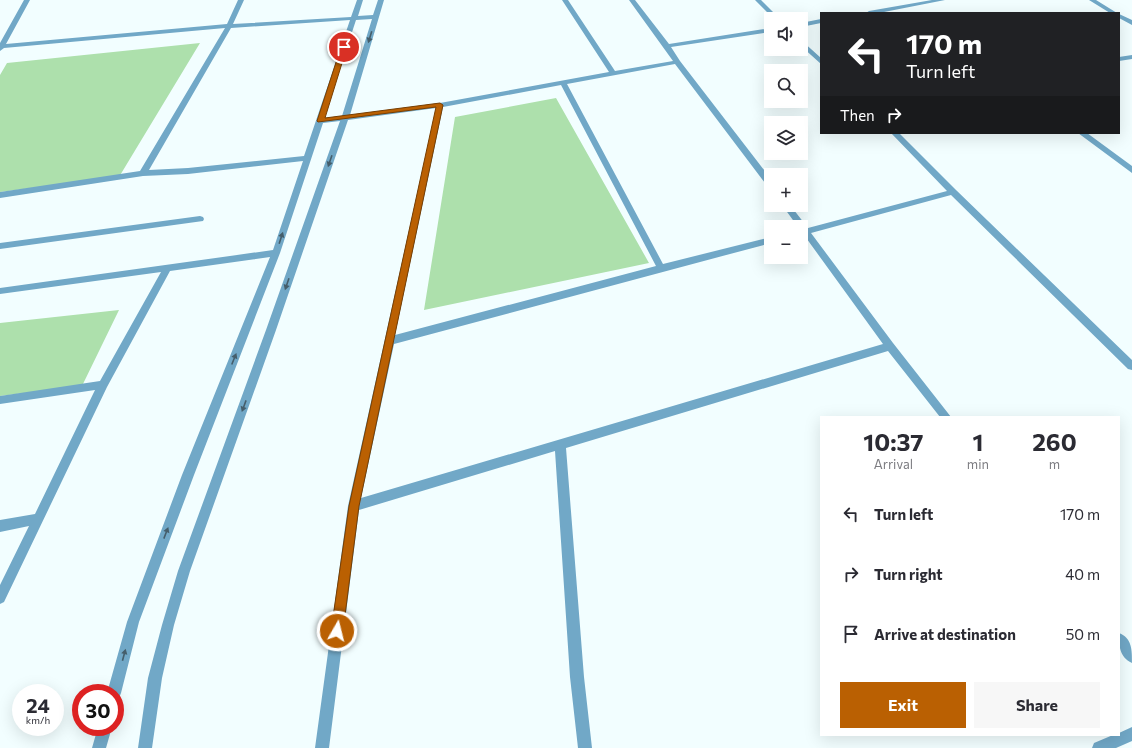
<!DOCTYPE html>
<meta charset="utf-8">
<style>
:root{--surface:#fff;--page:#f7f7f7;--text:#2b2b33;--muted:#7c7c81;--accent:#ba6002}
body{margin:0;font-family:Commissioner,sans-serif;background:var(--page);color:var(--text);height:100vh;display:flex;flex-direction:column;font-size:15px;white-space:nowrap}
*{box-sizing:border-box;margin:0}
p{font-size:13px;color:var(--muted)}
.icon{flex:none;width:22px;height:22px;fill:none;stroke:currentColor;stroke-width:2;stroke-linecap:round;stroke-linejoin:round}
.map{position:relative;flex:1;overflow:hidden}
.drawer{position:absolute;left:820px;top:416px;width:300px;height:320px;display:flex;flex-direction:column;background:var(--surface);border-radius:0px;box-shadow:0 4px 16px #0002}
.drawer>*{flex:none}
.banner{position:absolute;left:820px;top:12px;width:300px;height:122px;border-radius:0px;box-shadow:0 4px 16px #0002;background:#202124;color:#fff;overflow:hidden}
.fabs{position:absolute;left:764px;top:12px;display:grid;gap:8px}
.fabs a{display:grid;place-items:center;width:44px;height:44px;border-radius:0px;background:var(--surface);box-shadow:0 4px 16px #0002;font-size:20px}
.speed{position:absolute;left:12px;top:684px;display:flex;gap:8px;font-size:20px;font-weight:700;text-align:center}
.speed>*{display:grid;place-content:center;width:52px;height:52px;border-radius:50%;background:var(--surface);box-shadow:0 4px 16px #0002;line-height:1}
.speed small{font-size:10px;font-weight:400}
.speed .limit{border:6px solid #d22;background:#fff;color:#111}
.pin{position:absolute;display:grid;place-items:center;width:34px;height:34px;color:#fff;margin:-17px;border:2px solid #fff;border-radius:50%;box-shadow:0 1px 4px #0007}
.me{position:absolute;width:44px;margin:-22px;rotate:8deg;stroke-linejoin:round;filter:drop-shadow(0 0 3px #0008)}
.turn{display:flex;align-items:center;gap:14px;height:84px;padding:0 20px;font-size:18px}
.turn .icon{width:52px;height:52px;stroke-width:2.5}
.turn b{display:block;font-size:28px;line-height:34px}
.then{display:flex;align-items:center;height:38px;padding:0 20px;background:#0003;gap:8px;font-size:15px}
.eta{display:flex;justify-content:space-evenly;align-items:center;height:68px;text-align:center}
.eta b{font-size:24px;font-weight:700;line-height:28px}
.action{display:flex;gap:8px;margin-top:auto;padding:8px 20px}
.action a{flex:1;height:46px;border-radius:0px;background:var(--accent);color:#fff;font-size:16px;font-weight:700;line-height:46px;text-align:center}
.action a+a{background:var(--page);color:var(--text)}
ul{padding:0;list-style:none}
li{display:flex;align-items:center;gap:12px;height:60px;padding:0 20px}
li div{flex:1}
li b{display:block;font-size:15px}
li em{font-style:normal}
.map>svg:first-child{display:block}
.green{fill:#ade0ac}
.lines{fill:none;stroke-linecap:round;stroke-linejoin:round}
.street{fill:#71a8c7;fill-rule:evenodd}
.oneway{fill:#455e6b}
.route{fill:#ba6002;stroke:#793e01}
</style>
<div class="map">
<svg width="1132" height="748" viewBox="0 0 1132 748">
<rect width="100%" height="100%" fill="#f2feff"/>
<!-- green -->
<path class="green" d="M200 43 119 177 0 192V75L7 63Z
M556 98 649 263 424 310 455 117Z
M119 310 82 386 0 396V323Z"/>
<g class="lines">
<!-- street -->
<path class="street" d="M24 0H30L6 44 227 24 238 0H244L233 24 351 17 357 0H363L358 16 373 15 378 0H384L350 115 440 103 609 72 562 0H568L615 71 673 61 629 0H635L669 44 771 28V32L671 47 680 61 771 179V188L768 187 675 64 567 84 663 264 771 237V243L394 344 361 498 883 344 804 235 801 236V227H798L782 205H790L808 228 947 191 891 133H899L956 190 1132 360V370L1128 369 951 195 811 233 893 343 951 417H940L888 351 566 448 584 677 592 748H578L570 677 555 451 359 510 329 748H315L348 506 436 108 348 120 276 330 190 571 174 625 162 678 152 748H138L148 678 162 625 178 571 266 330 340 121 323 123 280 253 194 475 139 622 121 693 119 698 115 699V693H107L127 622 182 475 270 257 170 271 107 387 4 602 0 604V585L29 526 0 532V520L35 514 95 390 0 404V396L100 381 161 272 0 294V288L273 250 303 161 188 174 143 176 0 198V192L140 171 225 28 4 48 0 51V43ZM372 19 342 116 324 118 356 20ZM350 20 304 156 188 168 149 170 231 28ZM561 85 656 266 395 335 443 107Z
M755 0H761L780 19H774Z
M932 0H945L879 13H866L869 11Z
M1089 0H1096L1117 13H1110Z
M1119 14 1132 20V25L1119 18Z
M821 19V23L801 27V23Z
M801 40 821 58V64L801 46Z
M1132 55V59L1119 61V57Z
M1078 133H1087L1132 166V173Z
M200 216 203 217 204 219 203 221 0 249V243Z
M1119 633C1132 638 1132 650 1132 663 1119 657 1119 645 1119 633Z
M98 727H112L106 748H92Z
M1132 727V741L1116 748H1092L1094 743 1113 735H1119V733Z"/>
</g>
<!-- one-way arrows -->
<defs><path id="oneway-solid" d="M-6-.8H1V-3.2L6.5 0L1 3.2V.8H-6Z"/></defs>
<g class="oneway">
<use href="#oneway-solid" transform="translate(370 37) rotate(107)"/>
<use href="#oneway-solid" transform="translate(330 161) rotate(109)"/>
<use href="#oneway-solid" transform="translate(281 238) rotate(-72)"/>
<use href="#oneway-solid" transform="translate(287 284) rotate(109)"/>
<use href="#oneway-solid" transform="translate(234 359) rotate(-68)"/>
<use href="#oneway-solid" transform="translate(244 406) rotate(110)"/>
<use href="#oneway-solid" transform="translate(166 533) rotate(-69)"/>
<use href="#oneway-solid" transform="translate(124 655) rotate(-75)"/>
</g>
<!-- route -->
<path class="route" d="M344 45 347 47 325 118 440 103 443 105 359 506 343 631 341 635 337 636 333 635 331 631 349 506 436 107 318 122 317 121 341 47Z"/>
</svg>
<div class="fabs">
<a><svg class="icon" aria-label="sound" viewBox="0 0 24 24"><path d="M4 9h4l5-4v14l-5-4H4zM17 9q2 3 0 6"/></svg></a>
<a><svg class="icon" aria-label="search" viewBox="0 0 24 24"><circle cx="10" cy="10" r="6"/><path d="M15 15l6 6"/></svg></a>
<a><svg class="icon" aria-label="layers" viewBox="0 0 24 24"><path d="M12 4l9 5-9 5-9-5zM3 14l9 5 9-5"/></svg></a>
<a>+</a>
<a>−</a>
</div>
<div class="speed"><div>24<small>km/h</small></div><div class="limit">30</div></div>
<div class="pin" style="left:344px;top:47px;background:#d93025"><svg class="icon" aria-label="arrive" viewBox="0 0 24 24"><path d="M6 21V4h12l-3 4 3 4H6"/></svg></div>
<svg class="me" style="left:337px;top:631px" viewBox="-20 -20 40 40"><circle r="17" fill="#ba6002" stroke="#fff" stroke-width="3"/><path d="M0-11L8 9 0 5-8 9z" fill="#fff"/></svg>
<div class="banner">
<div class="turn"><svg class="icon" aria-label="left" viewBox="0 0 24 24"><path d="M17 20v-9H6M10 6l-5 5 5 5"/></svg><div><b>170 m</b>Turn left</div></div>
<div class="then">Then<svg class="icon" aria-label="right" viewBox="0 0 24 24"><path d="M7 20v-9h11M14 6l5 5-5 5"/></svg></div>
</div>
<section class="drawer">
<div class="eta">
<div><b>10:37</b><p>Arrival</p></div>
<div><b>1</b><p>min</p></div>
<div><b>260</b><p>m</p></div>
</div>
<ul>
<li><svg class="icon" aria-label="left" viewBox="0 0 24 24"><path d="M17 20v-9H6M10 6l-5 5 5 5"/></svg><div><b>Turn left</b></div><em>170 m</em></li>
<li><svg class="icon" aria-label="right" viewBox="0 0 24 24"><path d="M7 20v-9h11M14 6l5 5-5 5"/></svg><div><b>Turn right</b></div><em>40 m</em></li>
<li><svg class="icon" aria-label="arrive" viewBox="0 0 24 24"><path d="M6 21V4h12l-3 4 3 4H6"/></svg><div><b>Arrive at destination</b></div><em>50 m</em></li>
</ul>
<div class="action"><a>Exit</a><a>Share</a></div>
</section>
</div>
